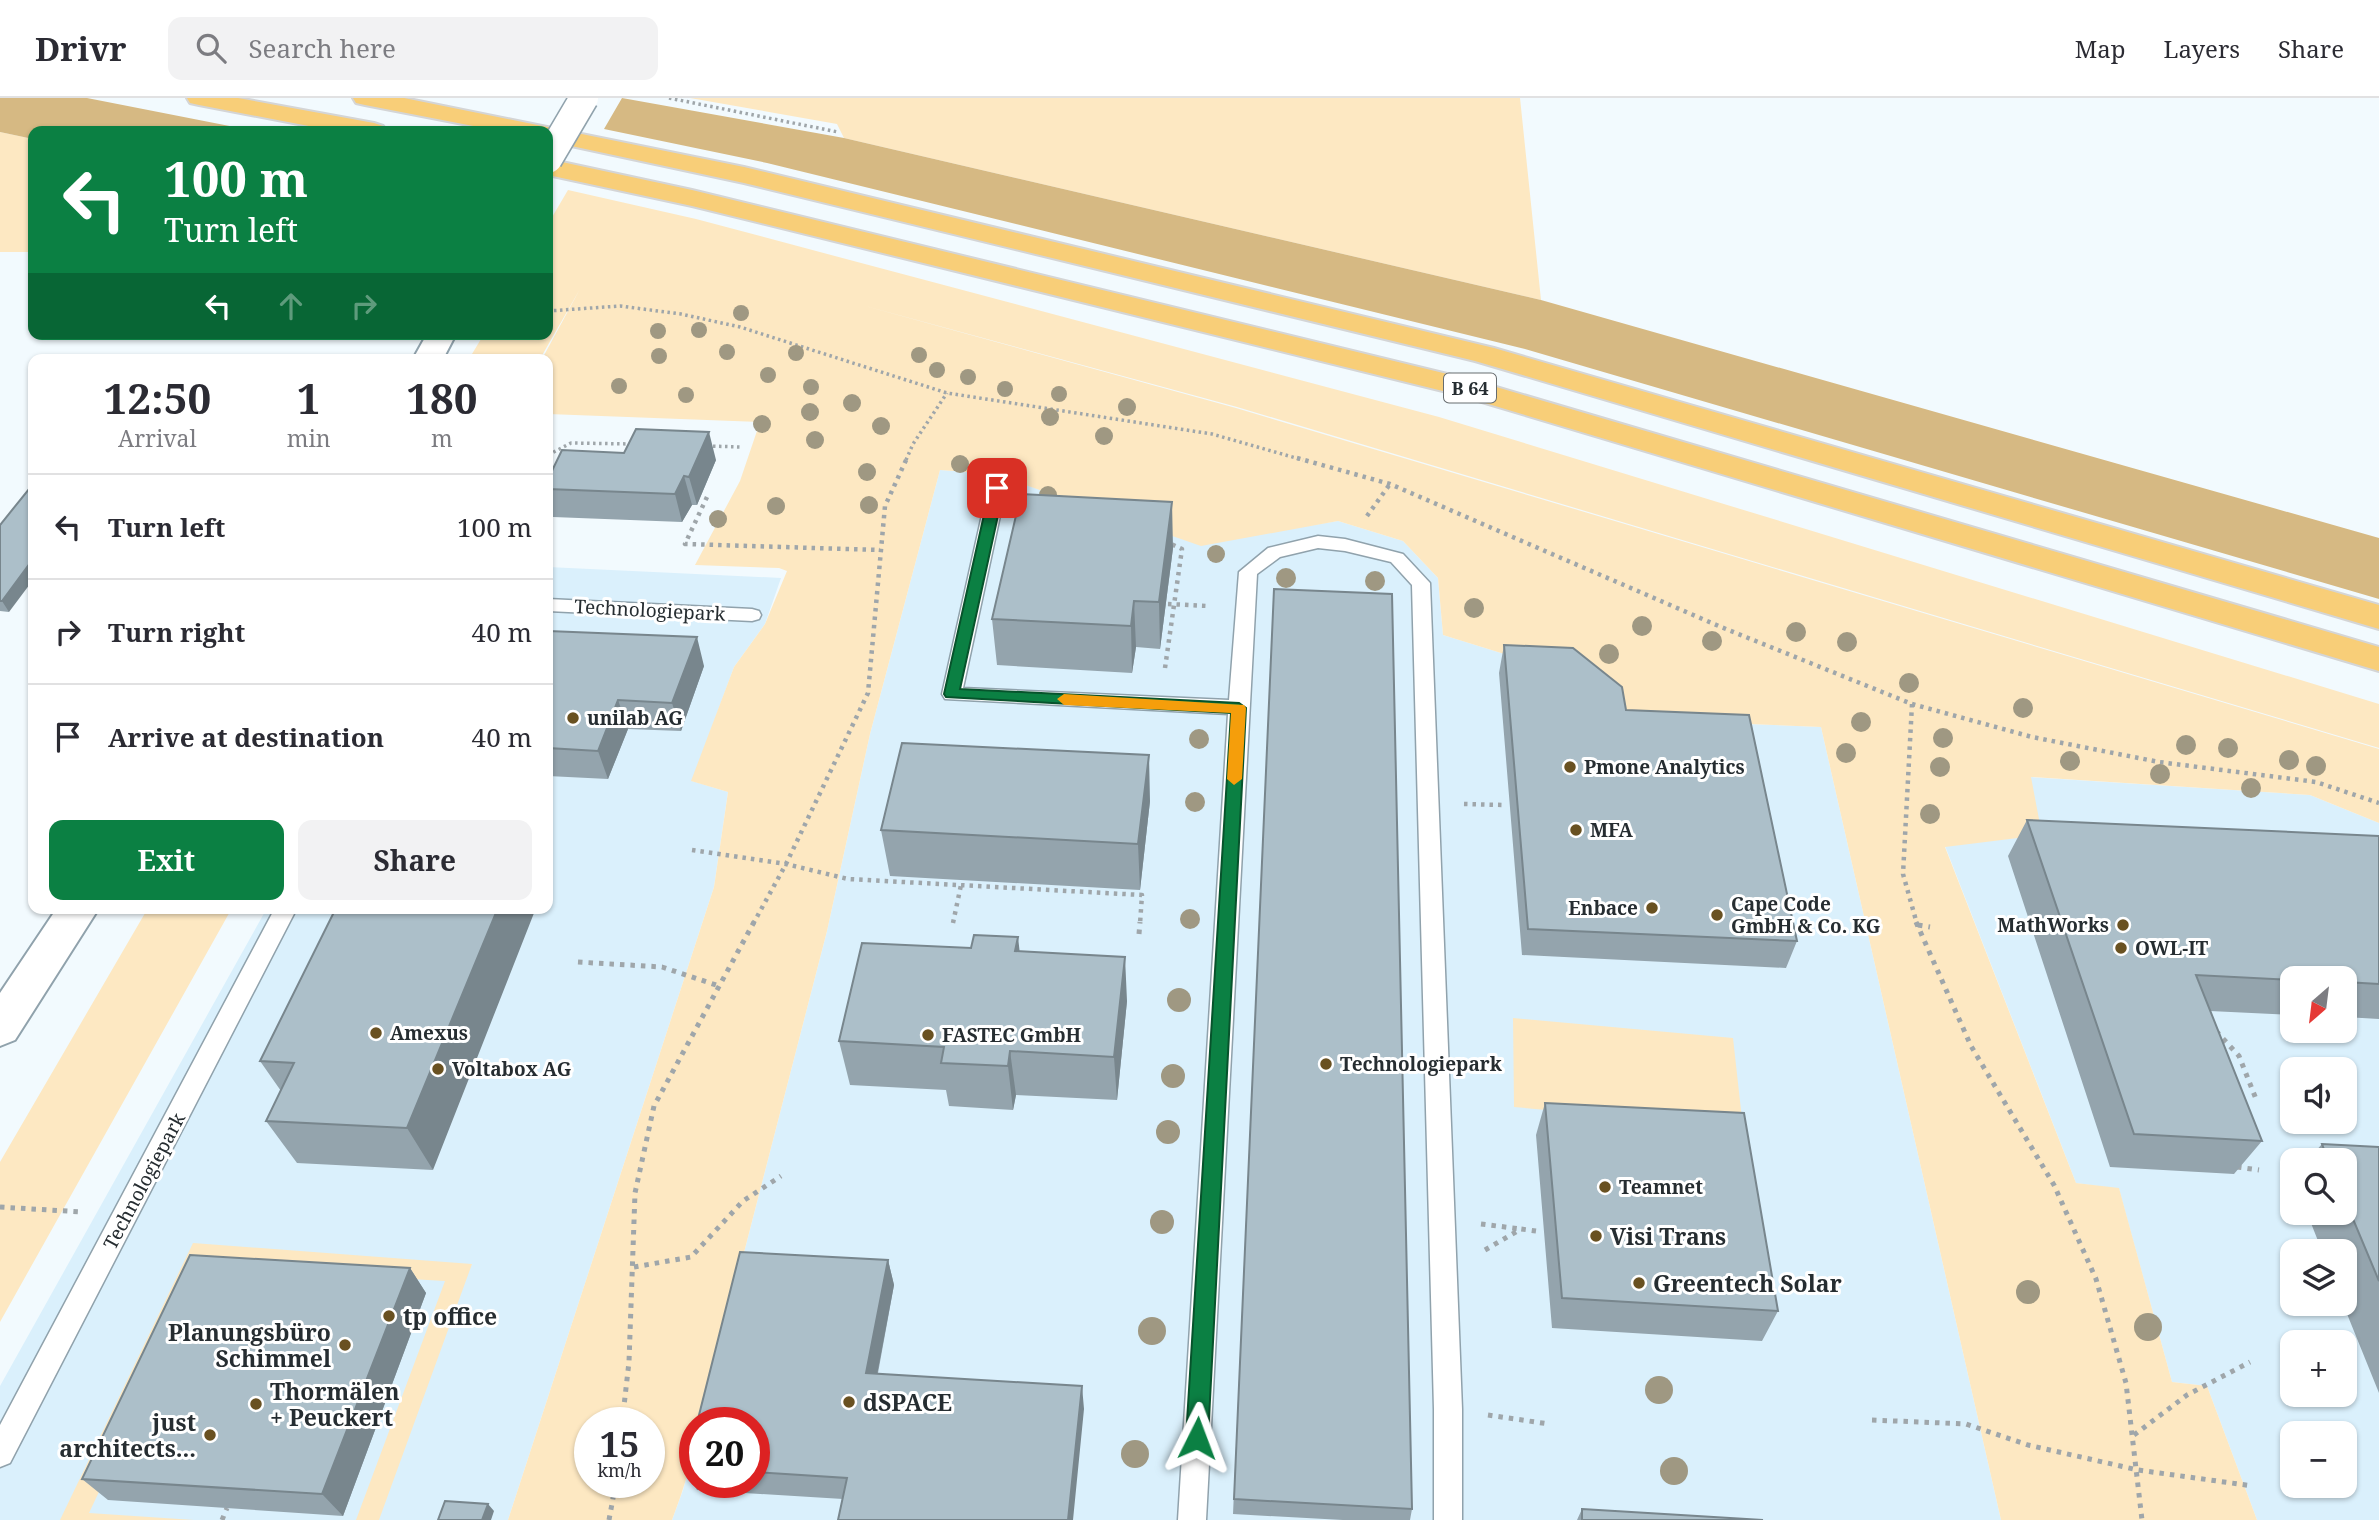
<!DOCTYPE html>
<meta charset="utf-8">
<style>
:root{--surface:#fff;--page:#f2f2f3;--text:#2b2b33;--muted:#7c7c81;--line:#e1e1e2;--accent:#0b8043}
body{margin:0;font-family:"Noto Serif",serif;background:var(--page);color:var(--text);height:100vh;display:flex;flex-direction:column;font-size:26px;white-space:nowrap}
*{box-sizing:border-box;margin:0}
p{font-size:23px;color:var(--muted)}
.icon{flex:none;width:38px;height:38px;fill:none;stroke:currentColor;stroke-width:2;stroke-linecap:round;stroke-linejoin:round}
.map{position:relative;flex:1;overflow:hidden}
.panel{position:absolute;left:28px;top:256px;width:525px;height:560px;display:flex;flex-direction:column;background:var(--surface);border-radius:14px;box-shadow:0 2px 5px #0004}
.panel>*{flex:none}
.guide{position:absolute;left:28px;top:28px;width:525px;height:214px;border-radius:14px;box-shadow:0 2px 5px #0004;background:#0b8043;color:#fff;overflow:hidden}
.needle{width:46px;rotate:208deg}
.fabs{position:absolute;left:2280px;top:868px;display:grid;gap:14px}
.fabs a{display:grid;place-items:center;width:77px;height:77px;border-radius:14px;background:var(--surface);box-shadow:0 2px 5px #0004;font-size:35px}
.speed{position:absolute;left:574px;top:1309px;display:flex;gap:14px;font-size:35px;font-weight:700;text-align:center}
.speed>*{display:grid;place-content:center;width:91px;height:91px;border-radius:50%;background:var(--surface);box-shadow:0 2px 5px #0004;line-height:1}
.speed small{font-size:18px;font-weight:400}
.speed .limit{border:10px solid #d22;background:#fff;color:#111}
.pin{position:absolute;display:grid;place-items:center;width:60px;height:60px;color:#fff;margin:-30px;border-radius:14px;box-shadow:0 4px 10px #0006}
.me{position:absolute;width:77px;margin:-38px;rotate:3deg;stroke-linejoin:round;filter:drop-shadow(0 0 5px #0008)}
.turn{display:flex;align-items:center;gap:24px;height:147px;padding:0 21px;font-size:32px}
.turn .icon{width:91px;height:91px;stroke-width:2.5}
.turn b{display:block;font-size:49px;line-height:60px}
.lanes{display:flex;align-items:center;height:66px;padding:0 21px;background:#0003;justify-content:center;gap:35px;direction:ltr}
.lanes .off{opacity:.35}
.eta{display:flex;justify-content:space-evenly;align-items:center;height:119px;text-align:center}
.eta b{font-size:42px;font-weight:700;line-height:49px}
.cta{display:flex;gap:14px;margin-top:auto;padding:14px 21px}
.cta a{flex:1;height:80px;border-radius:14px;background:var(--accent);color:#fff;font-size:28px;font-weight:700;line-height:80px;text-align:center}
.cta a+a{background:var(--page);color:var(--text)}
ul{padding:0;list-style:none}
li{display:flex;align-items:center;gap:21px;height:105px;padding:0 21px;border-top:2px solid var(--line)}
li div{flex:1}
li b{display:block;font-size:26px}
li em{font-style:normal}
header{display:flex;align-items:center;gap:42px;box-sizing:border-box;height:98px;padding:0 35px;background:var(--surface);border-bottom:2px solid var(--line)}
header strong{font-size:33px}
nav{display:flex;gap:38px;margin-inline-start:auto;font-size:24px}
.search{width:490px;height:63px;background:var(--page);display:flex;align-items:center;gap:18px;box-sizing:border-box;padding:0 24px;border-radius:14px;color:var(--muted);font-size:26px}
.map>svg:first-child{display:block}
.built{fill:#daf0fc;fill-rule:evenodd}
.green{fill:#fde8c2;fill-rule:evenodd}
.forest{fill:#d6b983}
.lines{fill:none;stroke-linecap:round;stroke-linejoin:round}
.service-casing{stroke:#90a2ac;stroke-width:3}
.minor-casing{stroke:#90a2ac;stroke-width:4}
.trunk-casing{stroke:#d4d5d6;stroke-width:4}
.path-far2{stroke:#9fa6aa;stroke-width:3.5;stroke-dasharray:2.5 3.5;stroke-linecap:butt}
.path-far1{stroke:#9fa6aa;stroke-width:4.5;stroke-dasharray:3.5 5;stroke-linecap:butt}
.path{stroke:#9fa6aa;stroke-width:5;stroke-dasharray:4.5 6;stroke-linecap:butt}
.service{fill:#fff;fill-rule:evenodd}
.minor{fill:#fff;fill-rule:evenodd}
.trunk{fill:#f8ce78;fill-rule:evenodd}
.minor-bridge-casing{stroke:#90a2ac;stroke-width:31;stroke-linecap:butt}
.minor-bridge{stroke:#fff;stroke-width:28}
.tree{fill:#9f9882}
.wall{fill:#94a4ad}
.shaded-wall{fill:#78868d}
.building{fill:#acbfc9;stroke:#78868d;stroke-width:2}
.route{fill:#0b8043;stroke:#07532c;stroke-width:2}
.slow{fill:#f59e0b}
.poi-dot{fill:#695121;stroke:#fff;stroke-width:2.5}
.labels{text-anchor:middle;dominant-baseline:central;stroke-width:6;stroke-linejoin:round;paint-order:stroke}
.shield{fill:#fff;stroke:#676c6f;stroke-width:2}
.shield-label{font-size:18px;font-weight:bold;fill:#262d31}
.street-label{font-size:19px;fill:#262d31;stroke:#fff}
.poi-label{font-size:19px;font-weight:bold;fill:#262d31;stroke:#fff;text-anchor:start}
.near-poi-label{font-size:23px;font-weight:bold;fill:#262d31;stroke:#fff;text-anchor:start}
</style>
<header>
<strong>Drivr</strong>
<div class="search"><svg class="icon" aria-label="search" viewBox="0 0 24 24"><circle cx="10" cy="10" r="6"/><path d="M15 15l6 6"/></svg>Search here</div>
<nav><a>Map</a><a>Layers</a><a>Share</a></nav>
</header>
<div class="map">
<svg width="2379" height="1422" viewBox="0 0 2379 1422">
<rect width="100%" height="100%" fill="#f2fafe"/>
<!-- built -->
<path class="built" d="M940 372 994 376 1164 434H1271L1338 423 1403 443 1438 480 1443 537 1565 575 1622 621 1821 629 2001 1422H672L683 1392 695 1347V1384H754V1325H700L827 833 870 636Z
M548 469 781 480 765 526 734 569 692 683 728 694 714 789 508 1422H0V1288L267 810H548Z
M2030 679 2310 697 2379 725V1422H2257L2207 1288 2172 1284 2119 1091 2076 1085 1945 748 2041 737ZM2292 880H2345V933H2292ZM2292 971H2345V1024H2292ZM2292 1062H2345V1115H2292ZM2292 1153H2345V1206H2292ZM2292 1244H2345V1297H2292ZM2292 1335H2345V1388H2292Z"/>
<!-- green -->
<path class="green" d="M690 0H1520L1541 202 844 40 837 26Z
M0 34 33 41V154H0Z
M568 92 696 121 1439 319 2379 606V650L1237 309 858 206 1236 310 2379 651V725L2310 697 2031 679 2042 737 1945 749 2076 1085 2119 1090 2172 1284 2207 1288 2257 1422H2001L1821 629 1622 621 1565 575 1443 537 1438 480 1403 443 1338 423 1201 448 994 376 940 372 870 636 827 833 700 1325H695C695 1359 684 1390 672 1422H508L714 789 728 694 691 683 734 569 765 526 787 473 779 470 695 467 740 383 760 324 548 316V261H542L580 191 540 261H469L484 236H548V126ZM590 1325H649V1384H590Z
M148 810H232L0 1224V1064Z
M1513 920 1733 940 1743 1030 1514 1009Z
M193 1145 472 1166 379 1422H356L445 1183 205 1169 89 1415 194 1422H60Z"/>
<!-- forest -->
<path class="forest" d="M0 0H87L255 33H33V41L0 34Z
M622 0 844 40 1541 202 2379 440V501L1525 251 767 65 604 31Z"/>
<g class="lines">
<defs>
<path id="service" d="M997 385 1006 390 963 590 1229 602 1239 474 1268 450 1318 438 1345 441 1403 456 1430 485 1462 1311V1422H1434V1311L1412 487 1391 464 1345 453 1318 450 1280 459 1257 476 1206 1422H1178L1228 616 945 601 942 596 988 390Z
M548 501 752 511 759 513 761 517 759 521 752 523 548 513Z
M275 810H297L10 1365 0 1369V1327Z"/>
<path id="minor" d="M427 236H456L443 261H413Z
M57 810H99L15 942 0 948V895Z"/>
<path id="trunk" d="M187 0H238L374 25 383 28 387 33H335L199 7 190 5Z
M353 0H404L744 69 1494 250 2379 507V531L1475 263 744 85 548 43V33H499L365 7 356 5Z
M548 61 692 92 1476 283 2379 549V573L1455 296 692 108 548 77Z"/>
</defs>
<!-- service casing -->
<use href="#service" class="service-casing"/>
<!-- minor casing -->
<use href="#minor" class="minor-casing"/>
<!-- trunk casing -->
<use href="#trunk" class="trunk-casing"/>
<!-- path-far2 -->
<path class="path-far2" d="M669 0 838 34
M548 213 620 208 681 216 740 229 947 295 1212 336 1303 362
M707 348 741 349
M548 357 571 345 632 346
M906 362 913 346 947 295"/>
<!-- path-far1 -->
<path class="path-far1" d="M1297 360 1390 386 1721 529 1912 606 2032 639 2159 664 2316 684 2379 705
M707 399 685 446 880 452
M1367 418 1390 386
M1168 506 1208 508
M1165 570 1182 451 1169 445
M1912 606 1903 776 1917 826
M1464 706 1503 707
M692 752 786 766 848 781 1142 797 1140 826
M953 825 961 787
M753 826 786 766 868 595 885 408 907 360"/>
<!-- path -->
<path class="path" d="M1916 824 1971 948 2054 1087 2096 1181 2126 1285 2142 1422
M1918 827 1930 829
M1139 836 1140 824
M578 864 662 869 719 888
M2216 933 2239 958 2256 1001
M2237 1069 2259 1072
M0 1109 83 1114
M1481 1126 1521 1131
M1485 1152 1521 1131 1536 1133
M634 1169 691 1159 743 1103 781 1078
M1488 1317 1549 1326
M1872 1322 1966 1326 2028 1347 2138 1372 2253 1388
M622 1325 629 1264 635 1095 654 1008 754 824
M2134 1337 2187 1297 2250 1264
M222 1422 227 1410
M609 1422 616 1384"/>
<!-- service -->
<use href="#service" class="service"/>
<!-- minor -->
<use href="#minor" class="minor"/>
<!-- trunk -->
<use href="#trunk" class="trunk"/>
<defs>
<path id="minor-bridge" d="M548 61 584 0"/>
</defs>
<!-- minor-bridge casing -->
<use href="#minor-bridge" class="minor-bridge-casing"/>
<!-- minor-bridge -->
<use href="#minor-bridge" class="minor-bridge"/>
</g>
<!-- trees -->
<g class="tree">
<circle cx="741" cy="215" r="8"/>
<circle cx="699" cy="232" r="8"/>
<circle cx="658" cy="233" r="8"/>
<circle cx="727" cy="254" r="8"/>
<circle cx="796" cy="255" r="8"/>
<circle cx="919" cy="257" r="8"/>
<circle cx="659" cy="258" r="8"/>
<circle cx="937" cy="272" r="8"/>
<circle cx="768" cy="277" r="8"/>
<circle cx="968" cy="279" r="8"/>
<circle cx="619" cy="288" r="8"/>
<circle cx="811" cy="289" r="8"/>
<circle cx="1005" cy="291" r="8"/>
<circle cx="1059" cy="296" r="8"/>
<circle cx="686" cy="297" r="8"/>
<circle cx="852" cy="305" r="9"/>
<circle cx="1127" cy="309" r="9"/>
<circle cx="810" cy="314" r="9"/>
<circle cx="1050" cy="319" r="9"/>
<circle cx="762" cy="326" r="9"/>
<circle cx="881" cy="328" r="9"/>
<circle cx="1104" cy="338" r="9"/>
<circle cx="815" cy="342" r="9"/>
<circle cx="960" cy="366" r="9"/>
<circle cx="867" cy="374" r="9"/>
<circle cx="1048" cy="397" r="9"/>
<circle cx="869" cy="407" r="9"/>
<circle cx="776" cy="408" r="9"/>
<circle cx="718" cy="421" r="9"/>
<circle cx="1216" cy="456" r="9"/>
<circle cx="1286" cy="480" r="10"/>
<circle cx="1375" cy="483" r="10"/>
<circle cx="1474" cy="510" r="10"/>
<circle cx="1642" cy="528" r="10"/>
<circle cx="1796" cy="534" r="10"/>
<circle cx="1712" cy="543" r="10"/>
<circle cx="1847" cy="544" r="10"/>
<circle cx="1609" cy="556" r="10"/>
<circle cx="1909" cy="585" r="10"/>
<circle cx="2023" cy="610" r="10"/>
<circle cx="1861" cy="624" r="10"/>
<circle cx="1943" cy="640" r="10"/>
<circle cx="1199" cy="641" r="10"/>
<circle cx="2186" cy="647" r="10"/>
<circle cx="2228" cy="650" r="10"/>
<circle cx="1846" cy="655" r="10"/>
<circle cx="2289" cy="662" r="10"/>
<circle cx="2070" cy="663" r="10"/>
<circle cx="2316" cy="668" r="10"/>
<circle cx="1940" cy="669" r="10"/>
<circle cx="2160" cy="676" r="10"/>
<circle cx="2251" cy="690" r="10"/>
<circle cx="1195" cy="704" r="10"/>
<circle cx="1930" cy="716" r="10"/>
<circle cx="1190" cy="821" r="10"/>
<circle cx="1179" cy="902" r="12"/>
<circle cx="1173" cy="978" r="12"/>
<circle cx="1168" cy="1034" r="12"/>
<circle cx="1162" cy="1124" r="12"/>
<circle cx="2028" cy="1194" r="12"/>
<circle cx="2148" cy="1229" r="14"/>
<circle cx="1152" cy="1233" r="14"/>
<circle cx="1659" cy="1292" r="14"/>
<circle cx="1135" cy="1356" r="14"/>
<circle cx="1674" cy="1373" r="14"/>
</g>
<!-- wall -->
<path class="wall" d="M716 362 697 407H692L682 424 553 419 548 404V381Z
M0 427 9 514 0 513Z
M1173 450 1160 551 1136 549 1132 575 997 567 992 521Z
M1274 491 1412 1411 1410 1422H1343L1233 1416Z
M548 533 704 568 681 633 628 631 608 681 548 678Z
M1504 547 1626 612 1797 843 1786 870 1522 857 1499 575Z
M1150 703 1140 792 890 778 881 732Z
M2027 722 2379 738V921L2345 919V880H2292V917L2210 913 2262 1043 2234 1076 2110 1069 2008 758Z
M336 810 433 1072 297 1065 266 1023 281 993 260 963Z
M971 850 1019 853 1127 903 1117 1002 1016 997 1013 1012 949 1008 946 992 850 987 839 943Z
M1545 1005 1778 1213 1762 1243 1552 1230 1536 1037Z
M2322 1046 2379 1049V1295L2343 1206H2345V1153H2322L2307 1115H2345V1062H2308Z
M888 1162 894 1187 878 1275 1084 1311 843 1401 697 1392 686 1370 695 1334V1384H754V1325Z
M410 1170 426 1195 343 1418 108 1402 82 1381Z
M1582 1411V1422H1577Z"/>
<!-- shaded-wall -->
<path class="shaded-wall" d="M709 334 716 362 697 407 689 379Z
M684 378 692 407 682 424 675 396Z
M1172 404 1173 450 1160 551 1159 504Z
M33 461V482L9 514 2 503Z
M1134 503 1136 549 1132 575 1131 528Z
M697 539 704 568 681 633 672 605Z
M618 602 628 631 608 681 598 653Z
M1149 657 1150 703 1140 792 1138 746Z
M498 810H536L433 1072 407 1030Z
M1018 839 1023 883 1015 853Z
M1125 859 1127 903 1117 1002 1114 959Z
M1010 953 1016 997 1013 1012 1008 968Z
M888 1162 894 1187 873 1298 866 1275Z
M410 1170 426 1195 343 1418 322 1396Z
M1082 1288 1084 1311 1073 1422H1068Z
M488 1406 494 1413 491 1422H482Z"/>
<!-- building -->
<path class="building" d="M636 331 709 334 689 379 684 378 675 396 548 391V381L562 352 624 355Z
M33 386V461L2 503H0V427Z
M1021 396 1172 404 1159 504 1134 503 1131 528 992 521Z
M1274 491 1392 496 1412 1411 1234 1401Z
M548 533 697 539 672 605 618 602 598 653 548 650Z
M1504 547 1573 550 1622 589 1626 612 1749 617 1797 843 1528 831Z
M902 645 1149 657 1138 746 881 732Z
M2027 722 2379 738V886L2345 884V880H2292V882L2196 877 2262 1043 2134 1036Z
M336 810H498L407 1030 266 1023 294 965 260 963Z
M974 837 1018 839 1015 853 1125 859 1114 959 1010 953 1008 968 941 965 944 949 839 943 862 845 971 850Z
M1545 1005 1744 1015 1778 1213 1562 1200Z
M2322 1046 2379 1049V1183L2345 1102V1062H2328Z
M740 1154 888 1162 866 1275 1082 1288 1068 1422H838L847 1380 754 1374V1325H697Z
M190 1157 410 1170 322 1396 82 1381Z
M695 1334V1371L686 1370Z
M445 1403 488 1406 482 1422H438Z
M1582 1411 1763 1422H1582Z"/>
<!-- route -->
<path class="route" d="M997 385 1004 390 960 591 1239 605 1246 610 1208 1340 1204 1347 1197 1350 1190 1347 1186 1340 1231 615 946 599 944 596 990 390Z"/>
<!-- slow -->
<path class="slow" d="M1064 596 1244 607 1246 610 1242 681 1234 687 1227 681 1231 615 1064 607 1057 601Z"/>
<!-- markers -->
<g class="poi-dot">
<circle cx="573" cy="620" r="7"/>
<circle cx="1570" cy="669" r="7"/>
<circle cx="1576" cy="732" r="7"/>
<circle cx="1652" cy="810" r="7"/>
<circle cx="1717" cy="817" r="7"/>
<circle cx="2123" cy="827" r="7"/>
<circle cx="2121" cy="850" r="7"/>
<circle cx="376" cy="935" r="7"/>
<circle cx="928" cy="937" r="7"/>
<circle cx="1326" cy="966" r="7"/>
<circle cx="438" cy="971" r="7"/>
<circle cx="1605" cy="1089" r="7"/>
<circle cx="1596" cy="1138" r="7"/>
<circle cx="1639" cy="1185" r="7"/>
<circle cx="389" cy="1218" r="7"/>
<circle cx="345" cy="1247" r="7"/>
<circle cx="849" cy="1304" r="7"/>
<circle cx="256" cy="1306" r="7"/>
<circle cx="210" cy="1337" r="7"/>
</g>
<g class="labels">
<!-- shield labels -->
<rect class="shield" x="1444" y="275.5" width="52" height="29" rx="5"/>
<g class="shield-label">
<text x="1470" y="290">B 64</text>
</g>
<!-- street labels -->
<g class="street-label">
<text transform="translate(650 512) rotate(3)">Technologiepark</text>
<text transform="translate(144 1083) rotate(-62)">Technologiepark</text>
</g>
<!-- poi labels -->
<g class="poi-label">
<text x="587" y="620">unilab AG</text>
<text x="1584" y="669">Pmone Analytics</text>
<text x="1590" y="732">MFA</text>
<text x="1731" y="806">Cape Code<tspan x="1731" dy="22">GmbH &amp; Co. KG</tspan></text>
<text x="1638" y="810" text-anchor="end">Enbace</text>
<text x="2109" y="827" text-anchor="end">MathWorks</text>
<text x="2135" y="850">OWL-IT</text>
<text x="390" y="935">Amexus</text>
<text x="942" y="937">FASTEC GmbH</text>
<text x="1340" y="966">Technologiepark</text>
<text x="452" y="971">Voltabox AG</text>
<text x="1619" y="1089">Teamnet</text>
</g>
<!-- near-poi labels -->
<g class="near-poi-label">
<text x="1610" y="1138">Visi Trans</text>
<text x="1653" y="1185">Greentech Solar</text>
<text x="403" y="1218">tp office</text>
<text x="331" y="1234" text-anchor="end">Planungsbüro<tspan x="331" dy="26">Schimmel</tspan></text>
<text x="270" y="1293">Thormälen<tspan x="270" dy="26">+ Peuckert</tspan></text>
<text x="863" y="1304">dSPACE</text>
<text x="196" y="1324" text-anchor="end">just<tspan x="196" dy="26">architects...</tspan></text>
</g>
</g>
</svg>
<div class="fabs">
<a><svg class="needle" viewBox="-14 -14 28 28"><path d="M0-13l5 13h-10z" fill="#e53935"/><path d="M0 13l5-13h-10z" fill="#7c7c81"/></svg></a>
<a><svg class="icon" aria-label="sound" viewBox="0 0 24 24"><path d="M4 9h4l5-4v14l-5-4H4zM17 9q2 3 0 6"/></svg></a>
<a><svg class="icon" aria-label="search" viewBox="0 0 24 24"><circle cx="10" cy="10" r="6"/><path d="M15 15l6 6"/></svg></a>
<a><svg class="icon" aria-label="layers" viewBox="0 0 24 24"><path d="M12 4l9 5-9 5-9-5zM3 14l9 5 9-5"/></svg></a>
<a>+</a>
<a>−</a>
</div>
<div class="speed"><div>15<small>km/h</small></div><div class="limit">20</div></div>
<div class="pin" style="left:997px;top:390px;background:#d93025"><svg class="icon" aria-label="arrive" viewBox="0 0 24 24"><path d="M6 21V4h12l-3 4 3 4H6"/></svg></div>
<svg class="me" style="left:1197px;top:1340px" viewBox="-20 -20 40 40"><path d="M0-17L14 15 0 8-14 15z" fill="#0b8043" stroke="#fff" stroke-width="4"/></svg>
<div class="guide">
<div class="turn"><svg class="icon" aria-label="left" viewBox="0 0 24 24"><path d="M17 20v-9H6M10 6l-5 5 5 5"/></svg><div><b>100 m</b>Turn left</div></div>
<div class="lanes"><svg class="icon" aria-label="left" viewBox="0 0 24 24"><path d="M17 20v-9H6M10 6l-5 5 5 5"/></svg><svg class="icon off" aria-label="ahead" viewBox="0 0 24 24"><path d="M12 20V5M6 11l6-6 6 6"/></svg><svg class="icon off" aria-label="right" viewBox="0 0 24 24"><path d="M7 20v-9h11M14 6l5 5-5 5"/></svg></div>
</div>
<section class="panel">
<div class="eta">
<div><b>12:50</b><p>Arrival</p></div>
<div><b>1</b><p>min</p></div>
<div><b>180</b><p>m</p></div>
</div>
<ul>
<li><svg class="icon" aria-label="left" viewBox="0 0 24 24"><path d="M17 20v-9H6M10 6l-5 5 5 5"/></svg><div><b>Turn left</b></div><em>100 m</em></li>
<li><svg class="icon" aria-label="right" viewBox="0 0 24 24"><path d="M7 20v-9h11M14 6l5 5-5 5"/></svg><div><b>Turn right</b></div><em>40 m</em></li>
<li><svg class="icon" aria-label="arrive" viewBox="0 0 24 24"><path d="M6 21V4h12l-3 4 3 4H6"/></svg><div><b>Arrive at destination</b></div><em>40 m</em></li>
</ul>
<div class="cta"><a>Exit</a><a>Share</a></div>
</section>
</div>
